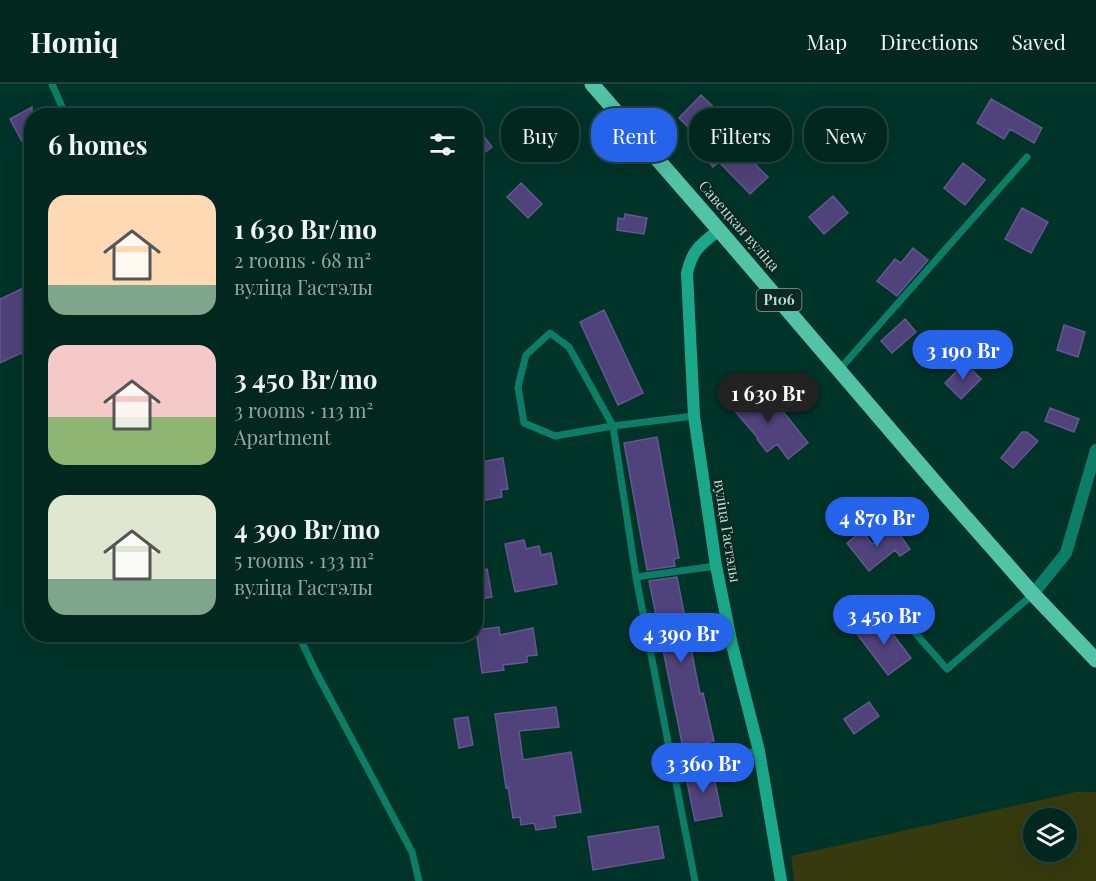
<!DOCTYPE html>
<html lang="en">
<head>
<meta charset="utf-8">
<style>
	body { margin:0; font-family:"Playfair Display",serif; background:#0b2f28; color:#f1f3f6; height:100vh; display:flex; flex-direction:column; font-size:22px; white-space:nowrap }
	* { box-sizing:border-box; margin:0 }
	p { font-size:20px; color:#96a5a4 }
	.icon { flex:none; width:33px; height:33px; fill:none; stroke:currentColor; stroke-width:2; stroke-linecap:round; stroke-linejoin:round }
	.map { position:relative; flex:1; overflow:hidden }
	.drawer { position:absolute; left:24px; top:24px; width:459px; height:534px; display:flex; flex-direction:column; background:#01271f; border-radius:24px; box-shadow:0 6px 24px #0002,0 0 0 2px #23443d }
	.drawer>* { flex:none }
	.banner { position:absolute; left:501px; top:24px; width:504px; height:54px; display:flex; gap:12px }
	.tools { position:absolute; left:1023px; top:724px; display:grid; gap:12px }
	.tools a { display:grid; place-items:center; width:54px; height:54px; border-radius:50%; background:#01271f; box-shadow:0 6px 24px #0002,0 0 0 2px #23443d; font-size:30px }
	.price { position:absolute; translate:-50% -51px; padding:0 14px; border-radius:21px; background:#2563eb; color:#fff; font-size:20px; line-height:39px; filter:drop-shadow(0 2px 3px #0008) }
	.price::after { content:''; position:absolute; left:50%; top:36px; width:18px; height:14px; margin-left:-9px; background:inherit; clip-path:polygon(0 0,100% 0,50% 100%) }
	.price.current { background:#222; color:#fff }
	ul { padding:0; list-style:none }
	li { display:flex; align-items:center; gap:18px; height:150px; padding:0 24px }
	li span { display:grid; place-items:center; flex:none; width:168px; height:120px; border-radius:18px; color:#555 }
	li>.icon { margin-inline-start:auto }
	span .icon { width:72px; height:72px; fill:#fffc; stroke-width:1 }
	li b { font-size:26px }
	h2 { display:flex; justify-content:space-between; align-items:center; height:72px; padding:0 24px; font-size:26px }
	.tag { padding:0 21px; border-radius:24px; background:#01271f; box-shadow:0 6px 24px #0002,0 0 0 2px #23443d; font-size:21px; line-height:54px }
	.tag.current { background:#2563eb; color:#fff }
	header { display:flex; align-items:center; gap:36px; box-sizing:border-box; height:84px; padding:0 30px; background:#01271f; border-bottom:2px solid #23443d }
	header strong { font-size:28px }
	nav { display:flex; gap:33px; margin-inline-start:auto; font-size:21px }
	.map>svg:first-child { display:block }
	.green { fill:#363a0e; fill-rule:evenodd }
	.building { fill:#50427a; stroke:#645690; stroke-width:1.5 }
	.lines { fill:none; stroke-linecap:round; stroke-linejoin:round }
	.lane { stroke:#0c7e67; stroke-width:7 }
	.street { stroke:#0c7e67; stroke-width:12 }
	.secondary { stroke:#1ba78a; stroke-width:12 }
	.primary { stroke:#52c3a6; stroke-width:15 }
	.labels { text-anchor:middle; stroke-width:5; stroke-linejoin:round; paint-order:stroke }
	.shield { fill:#0c2820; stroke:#84a89d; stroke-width:1.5 }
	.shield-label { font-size:14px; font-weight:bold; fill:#b7dfd2 }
	.street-label { font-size:15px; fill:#b7dfd2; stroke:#0c2820 }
</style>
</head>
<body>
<header>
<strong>Homiq</strong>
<nav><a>Map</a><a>Directions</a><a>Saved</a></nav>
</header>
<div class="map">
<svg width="1096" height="797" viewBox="0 0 1096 797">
	<rect width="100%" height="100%" fill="#013429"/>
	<path class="green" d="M1076,708H1096V797H794L791,772ZM1034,735H1066V768H1034Z"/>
	<path class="building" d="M701,11L721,30L709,42L744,79L749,74L768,93L750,110L719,78L713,83L705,73L712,67L679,34Z
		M991,15L1042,44L1034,59L1010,45L1004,55L977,39Z
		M32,23V76L10,35Z
		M551,30L572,50L548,74L528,54Z
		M476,42L492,63L481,71L476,63Z
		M963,79L985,96L965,121L944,104Z
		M521,99L542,120L528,134L507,113Z
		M833,112L848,129L824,150L809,133Z
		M1022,124L1048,138L1031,169L1005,155Z
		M625,130L647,134L644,150L617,146L618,134L624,135Z
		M913,164L928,176L897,212L877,197L895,175L901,179Z
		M32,200V264L0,279V215Z
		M604,226L643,309L618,321L580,238Z
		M905,235L916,248L892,269L881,257Z
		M1064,241L1085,248L1078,273L1057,266Z
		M965,279L981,295L961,315L945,299Z
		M746,303L769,329L778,321L808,359L788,375L777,360L767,368L757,355L758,354L728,319Z
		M1050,324L1079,335L1074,348L1045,337Z
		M1022,348H1027L1038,357L1013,384L1001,374Z
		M657,353L679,474L674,475L675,482L647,486L624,359Z
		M503,374L508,405L501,406L502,413L476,418V379Z
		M895,444L910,465L900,472L895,466L869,487L847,459L862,447L872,460Z
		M524,456L526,465L539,462L541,471L551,469L557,500L515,508L505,460Z
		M487,485L492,513L476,516V487Z
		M677,493L700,610L703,609L714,657L683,664L649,497Z
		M880,533L911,574L888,591L857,550Z
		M499,543L500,551L533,544L537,571L527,572V578L503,581L504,586L482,589L476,546Z
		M869,618L879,632L854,650L844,635Z
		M556,623L559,643L519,647L523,676L571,668L581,728L554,732L556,743L536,746L534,739L521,741L520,733L513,734L508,703L506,704L495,630Z
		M468,633L473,661L459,664L454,635Z
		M712,683L722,732L695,737L685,688Z
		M658,742L664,774L593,786L588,753Z"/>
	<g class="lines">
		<path class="lane" d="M52,0L66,32
			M839,286L1027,73
			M694,332L613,342L569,263L550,249L526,271L518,303L524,339L555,352L613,342L636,493L695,797
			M636,493L716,482
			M908,541L947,585L1033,510
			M298,550L315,586L412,768L419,797
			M671,679L759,667"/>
		<path class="street" d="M1033,510L1066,469L1096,366"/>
		<path class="secondary" d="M719,146C701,160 692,166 687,189L694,332L716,482L732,561L759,667L781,797"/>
		<path class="primary" d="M592,0L719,146L945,410L1033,510L1096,576"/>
	</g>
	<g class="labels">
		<rect class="shield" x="756.5" y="205" width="45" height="22" rx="4.5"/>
		<g class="shield-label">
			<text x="779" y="221">Р106</text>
		</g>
		<g class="street-label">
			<text transform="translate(739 142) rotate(49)" y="5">Савецкая вуліца</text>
			<text transform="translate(727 447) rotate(81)" y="5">вуліца Гастэлы</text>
		</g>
	</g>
</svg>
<div class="tools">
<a><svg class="icon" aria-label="layers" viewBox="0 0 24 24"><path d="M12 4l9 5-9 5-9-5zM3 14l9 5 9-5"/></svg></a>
</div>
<b class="price" style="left:963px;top:297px">3 190 Br</b>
<b class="price current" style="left:768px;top:340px">1 630 Br</b>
<b class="price" style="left:877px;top:464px">4 870 Br</b>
<b class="price" style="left:884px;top:562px">3 450 Br</b>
<b class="price" style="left:681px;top:580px">4 390 Br</b>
<b class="price" style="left:703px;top:710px">3 360 Br</b>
<div class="banner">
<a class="tag">Buy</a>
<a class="tag current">Rent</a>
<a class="tag">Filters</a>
<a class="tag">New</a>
</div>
<section class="drawer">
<h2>6 homes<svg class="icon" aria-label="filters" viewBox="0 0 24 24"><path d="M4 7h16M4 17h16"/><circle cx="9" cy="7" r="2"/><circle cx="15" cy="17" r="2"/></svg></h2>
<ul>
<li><span style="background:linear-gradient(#ffd9b3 75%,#7fa58c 0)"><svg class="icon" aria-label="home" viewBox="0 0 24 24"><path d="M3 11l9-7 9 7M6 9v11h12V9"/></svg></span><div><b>1 630 Br/mo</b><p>2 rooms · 68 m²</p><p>вуліца Гастэлы</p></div></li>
<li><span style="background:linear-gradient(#f6c9c9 60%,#8fb573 0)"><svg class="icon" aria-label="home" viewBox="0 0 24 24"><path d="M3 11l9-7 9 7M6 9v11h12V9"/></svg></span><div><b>3 450 Br/mo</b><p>3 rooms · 113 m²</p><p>Apartment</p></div></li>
<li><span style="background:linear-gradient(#dfe7d0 70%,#7fa58c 0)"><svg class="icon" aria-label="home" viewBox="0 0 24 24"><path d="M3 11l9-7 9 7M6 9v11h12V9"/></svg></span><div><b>4 390 Br/mo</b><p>5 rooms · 133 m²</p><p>вуліца Гастэлы</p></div></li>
</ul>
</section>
</div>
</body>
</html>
